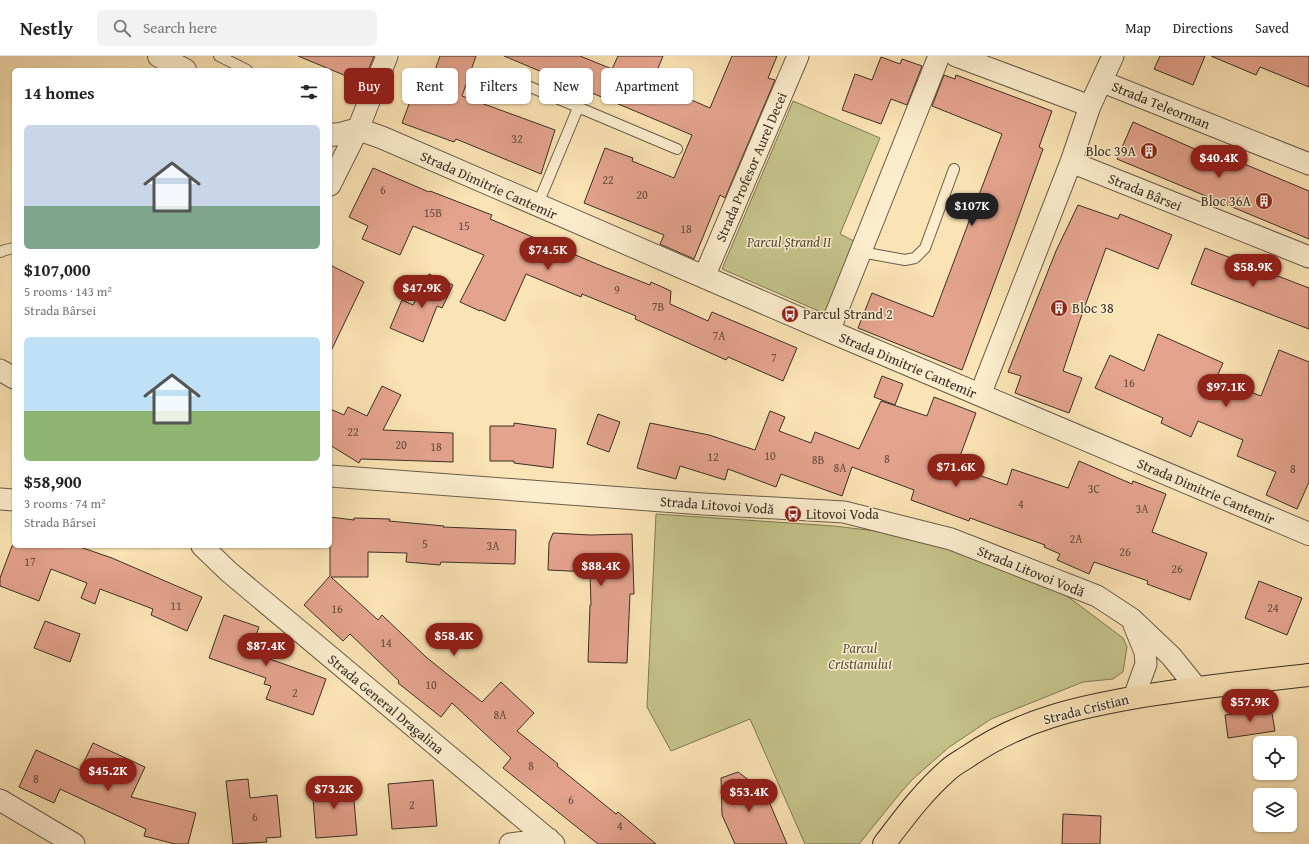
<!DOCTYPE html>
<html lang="en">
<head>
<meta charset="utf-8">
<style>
	body { margin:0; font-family:"Gentium Book Plus",serif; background:#f2f2f2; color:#222; height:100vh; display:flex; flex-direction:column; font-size:15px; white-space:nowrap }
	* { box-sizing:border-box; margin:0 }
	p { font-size:13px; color:#767676 }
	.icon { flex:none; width:22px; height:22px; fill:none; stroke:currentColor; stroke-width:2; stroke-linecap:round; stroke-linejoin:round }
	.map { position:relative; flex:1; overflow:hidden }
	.sheet { position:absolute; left:12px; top:12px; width:320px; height:480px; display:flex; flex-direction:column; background:#fff; border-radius:6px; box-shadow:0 1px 3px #0004 }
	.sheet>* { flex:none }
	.top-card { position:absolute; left:344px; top:12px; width:380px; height:36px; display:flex; gap:8px }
	.controls { position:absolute; left:1253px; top:680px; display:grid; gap:8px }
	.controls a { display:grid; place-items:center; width:44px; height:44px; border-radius:6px; background:#fff; box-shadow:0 1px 3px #0004; font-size:20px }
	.price { position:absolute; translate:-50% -34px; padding:0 9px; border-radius:14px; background:#8f2418; color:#fff; font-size:13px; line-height:26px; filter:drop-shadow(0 1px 2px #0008) }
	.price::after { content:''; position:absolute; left:50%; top:24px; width:12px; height:9px; margin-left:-6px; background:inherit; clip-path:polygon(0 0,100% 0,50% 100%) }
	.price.current { background:#222; color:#fff }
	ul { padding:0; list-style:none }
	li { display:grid; align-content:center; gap:8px; height:212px; padding:0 12px }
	li span { display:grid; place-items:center; height:124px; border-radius:6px; color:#555 }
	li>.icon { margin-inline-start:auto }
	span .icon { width:72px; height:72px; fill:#fffc; stroke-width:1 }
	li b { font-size:17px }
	h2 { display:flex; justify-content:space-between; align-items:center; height:48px; padding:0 12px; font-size:17px }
	.chip { padding:0 14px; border-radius:6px; background:#fff; box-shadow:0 1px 3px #0004; font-size:14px; line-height:36px }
	.chip.current { background:#8f2418; color:#fff }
	header { display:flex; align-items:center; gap:24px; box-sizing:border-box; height:56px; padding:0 20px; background:#fff; border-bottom:1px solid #e0e0e0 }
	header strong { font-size:19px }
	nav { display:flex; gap:22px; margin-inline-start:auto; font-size:14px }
	.search { width:280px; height:36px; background:#f2f2f2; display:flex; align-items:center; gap:10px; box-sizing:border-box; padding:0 14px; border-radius:6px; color:#767676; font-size:15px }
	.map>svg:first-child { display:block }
	.green { fill:#c4c289; stroke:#7e7958 }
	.building { fill:#e4a38d; stroke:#393026 }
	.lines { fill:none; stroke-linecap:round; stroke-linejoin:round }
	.service-casing { stroke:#695d4a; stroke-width:12 }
	.minor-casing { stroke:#695d4a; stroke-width:23 }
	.tertiary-casing { stroke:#695d4a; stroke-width:24 }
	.primary-casing { stroke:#393026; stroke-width:24 }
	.service { stroke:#fcedce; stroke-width:10 }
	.minor { stroke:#fcedce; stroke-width:21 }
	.tertiary { stroke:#fcedce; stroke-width:22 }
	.primary { stroke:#fae3b4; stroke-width:22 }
	.labels { text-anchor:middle; stroke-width:3; stroke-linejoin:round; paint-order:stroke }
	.number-label { font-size:12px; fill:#644d40 }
	.street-label { font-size:14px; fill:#393026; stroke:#fcedce }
	.poi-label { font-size:14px; fill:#393026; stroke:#fcedce; text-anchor:start }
	.park-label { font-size:14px; font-style:italic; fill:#554d3a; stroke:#fcedce }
</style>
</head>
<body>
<header>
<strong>Nestly</strong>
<div class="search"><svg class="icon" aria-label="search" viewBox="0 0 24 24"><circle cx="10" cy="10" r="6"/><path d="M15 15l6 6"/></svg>Search here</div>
<nav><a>Map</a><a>Directions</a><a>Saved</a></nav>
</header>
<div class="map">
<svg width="1309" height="788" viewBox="0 0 1309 788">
	<rect width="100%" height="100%" fill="#fae3b4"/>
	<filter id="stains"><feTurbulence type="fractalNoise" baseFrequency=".005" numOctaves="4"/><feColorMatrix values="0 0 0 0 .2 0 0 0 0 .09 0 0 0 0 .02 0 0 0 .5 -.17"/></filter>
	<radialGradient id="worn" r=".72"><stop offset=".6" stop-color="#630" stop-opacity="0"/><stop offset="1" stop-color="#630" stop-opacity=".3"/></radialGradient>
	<path class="green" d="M793,45L880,82L840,178L858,187L828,259L722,213Z
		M656,458L834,470L884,476L940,489L1063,537L1123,582L1127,591L1123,616L1113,623L1083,626L991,663L948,692L913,723L902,735L859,788H805L750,663L671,695L647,651Z"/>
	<path class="building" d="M298,0H374L363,27Z
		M440,0H476L462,40L555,74L541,118L456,83L454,86L402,67L418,24L430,28Z
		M504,0H580L612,13L618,0H663L652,27L710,52L732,0H777L768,22L775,24L725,142L720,139L694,203L660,188L664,179L584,147L605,92L633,102L632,105L674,122L692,79Z
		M1160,0H1205L1193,29L1154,13Z
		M1211,0H1309V31L1260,11L1256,19Z
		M881,1L900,8L902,3L922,10L907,49L891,43L881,68L842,54L855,18L872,24Z
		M944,19L955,23L956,19L1052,55L1039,91L1043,93L1012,179L962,314L858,272L872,237L933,261L1002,78L932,50Z
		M1133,66L1204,97L1206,92L1309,135V183L1117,103Z
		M373,112L429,136L430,135L492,159L490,163L604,211L650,229L651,226L671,235L670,248L708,265L712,256L797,292L783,325L728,301L726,304L635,263L636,260L582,238L581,241L526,218L505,265L480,254V255L460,246L484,199L413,170L400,199L362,183L368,170L349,161Z
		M1078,149L1118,163L1120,158L1172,179L1158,213L1106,192L1081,261L1063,315L1082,322L1069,357L1015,337L1021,320L1008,316L1056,195Z
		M1205,192L1309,232V273L1191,228Z
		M330,209L364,226L330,297Z
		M429,218L453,229L442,252L437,250L423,286L390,272L402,244L413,249Z
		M1158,278L1223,307L1216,323L1261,340L1279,294L1309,306V426L1297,453L1266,439L1276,416L1237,400L1243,384L1198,365L1191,381L1161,367L1163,362L1095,332L1110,299L1144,315Z
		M882,320L903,328L895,349L874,341Z
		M382,330L401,339L383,374L453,377V406L361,403L359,407L330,389V353L344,359L348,351L367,360Z
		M934,341L976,357L956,411L1007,429L1012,413L1068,432L1079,405L1132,428L1133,425L1166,438L1152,476L1207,497L1190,544L1147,528L1148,525L1094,506L1089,518L1057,504L1060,498L1044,491L1045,489L970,462L969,465L911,444L914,434L852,411L842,440L781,418L776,431L728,413L725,424L680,410L676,423L637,412L650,367L709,379L755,394L770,355L785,361L779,375L811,387L815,376L859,393L881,345L927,360Z
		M598,358L620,366L609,396L587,388Z
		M514,367L556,373L553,412L514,407V405H490V370H514Z
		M330,461L354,464V462L390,463L389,465L444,470L443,471L516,474L515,508L441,506L440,509L406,506L407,497L368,496V521H331L378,564L382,559L426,601L482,646L501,626L534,657L517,675L558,708L557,710L616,758L618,756L656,788H598L503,712L511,702L452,647L441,661L398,627L399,625L350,578L343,585L304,549L330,520Z
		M553,477L590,479L632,478L634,538H630L627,607L588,606L590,549H591L590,516L548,514L549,487Z
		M12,490H77L112,502L202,541L187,575L151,559L153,553L100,533L95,548L81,542L87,527L51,513L39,545L0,530V522Z
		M1259,525L1302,542L1287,579L1245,562Z
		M224,559L259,571L250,596L326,623L313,659L266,643L271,630L264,628L266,622L209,602Z
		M45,565L80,578L70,606L34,592Z
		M1271,652L1275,675L1228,682L1225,659Z
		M93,687L145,711L131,741L196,757L188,788H175L144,780L146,773L60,733L54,747L19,731L36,694L80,714Z
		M738,716L765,736L787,788H735L722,759L721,722Z
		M248,723L250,742L277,739L281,781L266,782L267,786L233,788L226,725Z
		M433,724L437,770L392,773L388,728Z
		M349,726L350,733H353L357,779L316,782L312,729Z
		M1063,758L1101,760L1100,788H1062Z"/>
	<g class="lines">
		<g class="service-casing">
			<path id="service" d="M219,0L247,14
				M516,25L677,93
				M537,150L578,52
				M0,196L5,194L14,192
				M861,196L905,204L915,202L925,192L954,113"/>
		</g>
		<g class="minor-casing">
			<path id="minor" d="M956,0L1090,50
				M1103,26L1309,108
				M1071,106L1309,201
				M330,129L358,73L387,0
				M704,221L798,0
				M829,275L939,0
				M0,314L14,322
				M980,339L1071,106L1090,50L1113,0
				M330,420L703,448L844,456L951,483L1097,540L1132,563L1171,600L1196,631
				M0,443L14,444
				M202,490L229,516L554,788
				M1134,569L1145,596L1146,608L1134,641
				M0,744L74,788
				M510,788L549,783"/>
		</g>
		<g class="tertiary-casing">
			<path id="tertiary" d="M159,0L185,14
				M330,79L340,78L358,73L383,82L829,275L1309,478"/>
		</g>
		<g class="primary-casing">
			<path id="primary" d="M884,788C904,762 923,736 947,715C953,709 961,705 967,701C1022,663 1079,651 1143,640C1198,631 1254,625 1309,619"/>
		</g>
		<use href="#service" class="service"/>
		<use href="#minor" class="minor"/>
		<use href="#tertiary" class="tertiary"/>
		<use href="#primary" class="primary"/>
	</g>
	<defs>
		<g id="building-disc" transform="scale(0.9)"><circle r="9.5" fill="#8f2418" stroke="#fcedce"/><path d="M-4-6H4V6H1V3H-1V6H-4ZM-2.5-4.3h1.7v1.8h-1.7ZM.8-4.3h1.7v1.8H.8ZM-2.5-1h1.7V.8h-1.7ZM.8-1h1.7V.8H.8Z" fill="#fff"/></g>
		<g id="bus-disc" transform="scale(0.9)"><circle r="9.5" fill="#8f2418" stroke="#fcedce"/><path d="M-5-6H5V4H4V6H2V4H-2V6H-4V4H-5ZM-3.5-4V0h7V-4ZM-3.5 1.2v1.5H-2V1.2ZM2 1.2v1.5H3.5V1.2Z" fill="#fff"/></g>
	</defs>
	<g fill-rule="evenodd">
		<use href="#building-disc" x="1149" y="95"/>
		<use href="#building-disc" x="1264" y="145"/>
		<use href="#building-disc" x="1059" y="252"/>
		<use href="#bus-disc" x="790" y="258"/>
		<use href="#bus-disc" x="793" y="458"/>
	</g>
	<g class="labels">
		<g class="number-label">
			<text x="517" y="87">32</text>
			<text x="608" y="128">22</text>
			<text x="383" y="138">6</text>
			<text x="642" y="143">20</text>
			<text x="433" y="161">15B</text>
			<text x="464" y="174">15</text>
			<text x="686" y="177">18</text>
			<text x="617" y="238">9</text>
			<text x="658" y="255">7B</text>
			<text x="719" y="284">7A</text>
			<text x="774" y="306">7</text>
			<text x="1129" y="331">16</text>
			<text x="353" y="380">22</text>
			<text x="401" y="393">20</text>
			<text x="436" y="395">18</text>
			<text x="770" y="404">10</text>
			<text x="713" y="405">12</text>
			<text x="887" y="407">8</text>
			<text x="818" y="408">8B</text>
			<text x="840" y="416">8A</text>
			<text x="1293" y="417">8</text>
			<text x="1094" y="437">3C</text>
			<text x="1021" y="452">4</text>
			<text x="1142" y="457">3A</text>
			<text x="1076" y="487">2A</text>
			<text x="425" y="492">5</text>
			<text x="493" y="494">3A</text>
			<text x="1125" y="500">26</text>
			<text x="30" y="510">17</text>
			<text x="1177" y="517">26</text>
			<text x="176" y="554">11</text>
			<text x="1273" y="556">24</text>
			<text x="337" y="557">16</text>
			<text x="386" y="591">14</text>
			<text x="431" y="633">10</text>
			<text x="295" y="641">2</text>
			<text x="500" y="663">8A</text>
			<text x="531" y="714">8</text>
			<text x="36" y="727">8</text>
			<text x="571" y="748">6</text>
			<text x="412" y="753">2</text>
			<text x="255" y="765">6</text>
			<text x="620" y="774">4</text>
		</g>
		<g class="street-label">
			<text transform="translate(1161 49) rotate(22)" y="5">Strada Teleorman</text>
			<text transform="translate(751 111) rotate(-67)" y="5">Strada Profesor Aurel Decei</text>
			<text transform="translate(489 129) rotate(24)" y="5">Strada Dimitrie Cantemir</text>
			<text transform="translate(1145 136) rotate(22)" y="5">Strada Bârsei</text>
			<text transform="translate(908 309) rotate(23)" y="5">Strada Dimitrie Cantemir</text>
			<text transform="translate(1206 435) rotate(23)" y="5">Strada Dimitrie Cantemir</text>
			<text transform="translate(717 449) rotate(4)" y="5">Strada Litovoi Vodă</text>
			<text transform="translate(1031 515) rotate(22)" y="5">Strada Litovoi Vodă</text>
			<text transform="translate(386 648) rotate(40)" y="5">Strada General Dragalina</text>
			<text transform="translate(1086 653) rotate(-14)" y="5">Strada Cristian</text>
		</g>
		<g class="poi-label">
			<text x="1136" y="100" text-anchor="end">Bloc 39A</text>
			<text x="1251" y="150" text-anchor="end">Bloc 36A</text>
			<text x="1072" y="257">Bloc 38</text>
			<text x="803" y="263">Parcul Strand 2</text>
			<text x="806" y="463">Litovoi Voda</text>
		</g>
		<g class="park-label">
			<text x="789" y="191">Parcul Ștrand II</text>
			<text x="860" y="597">Parcul<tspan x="860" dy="16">Cristianului</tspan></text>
		</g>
	</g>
	<rect width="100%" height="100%" filter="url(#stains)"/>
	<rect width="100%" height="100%" fill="url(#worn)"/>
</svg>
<div class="controls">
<a><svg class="icon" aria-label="locate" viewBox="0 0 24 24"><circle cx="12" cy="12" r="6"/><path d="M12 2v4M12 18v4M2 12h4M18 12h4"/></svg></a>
<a><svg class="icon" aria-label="layers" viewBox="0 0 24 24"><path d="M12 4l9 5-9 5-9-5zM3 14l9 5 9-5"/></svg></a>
</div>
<b class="price" style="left:1219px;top:123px">$40.4K</b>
<b class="price current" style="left:972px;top:171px">$107K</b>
<b class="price" style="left:548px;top:215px">$74.5K</b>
<b class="price" style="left:1253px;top:232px">$58.9K</b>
<b class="price" style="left:422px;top:253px">$47.9K</b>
<b class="price" style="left:1226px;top:352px">$97.1K</b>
<b class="price" style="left:956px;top:432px">$71.6K</b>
<b class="price" style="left:601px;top:531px">$88.4K</b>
<b class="price" style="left:454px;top:601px">$58.4K</b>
<b class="price" style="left:266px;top:611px">$87.4K</b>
<b class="price" style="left:1250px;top:667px">$57.9K</b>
<b class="price" style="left:108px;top:736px">$45.2K</b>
<b class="price" style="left:334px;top:754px">$73.2K</b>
<b class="price" style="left:749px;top:757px">$53.4K</b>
<div class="top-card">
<a class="chip current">Buy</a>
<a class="chip">Rent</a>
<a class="chip">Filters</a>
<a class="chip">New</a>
<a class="chip">Apartment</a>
</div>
<section class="sheet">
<h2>14 homes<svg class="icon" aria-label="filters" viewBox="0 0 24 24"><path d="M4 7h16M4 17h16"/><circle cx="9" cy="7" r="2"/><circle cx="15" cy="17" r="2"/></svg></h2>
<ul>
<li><span style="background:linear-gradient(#c9d6e8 65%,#7fa58c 0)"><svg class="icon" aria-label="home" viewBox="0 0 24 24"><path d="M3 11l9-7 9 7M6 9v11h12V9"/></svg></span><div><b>$107,000</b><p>5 rooms · 143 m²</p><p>Strada Bârsei</p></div></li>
<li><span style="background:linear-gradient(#bfe0f5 60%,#8fb573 0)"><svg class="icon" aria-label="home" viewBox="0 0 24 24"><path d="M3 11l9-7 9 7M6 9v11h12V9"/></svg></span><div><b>$58,900</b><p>3 rooms · 74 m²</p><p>Strada Bârsei</p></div></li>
</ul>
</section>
</div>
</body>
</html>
